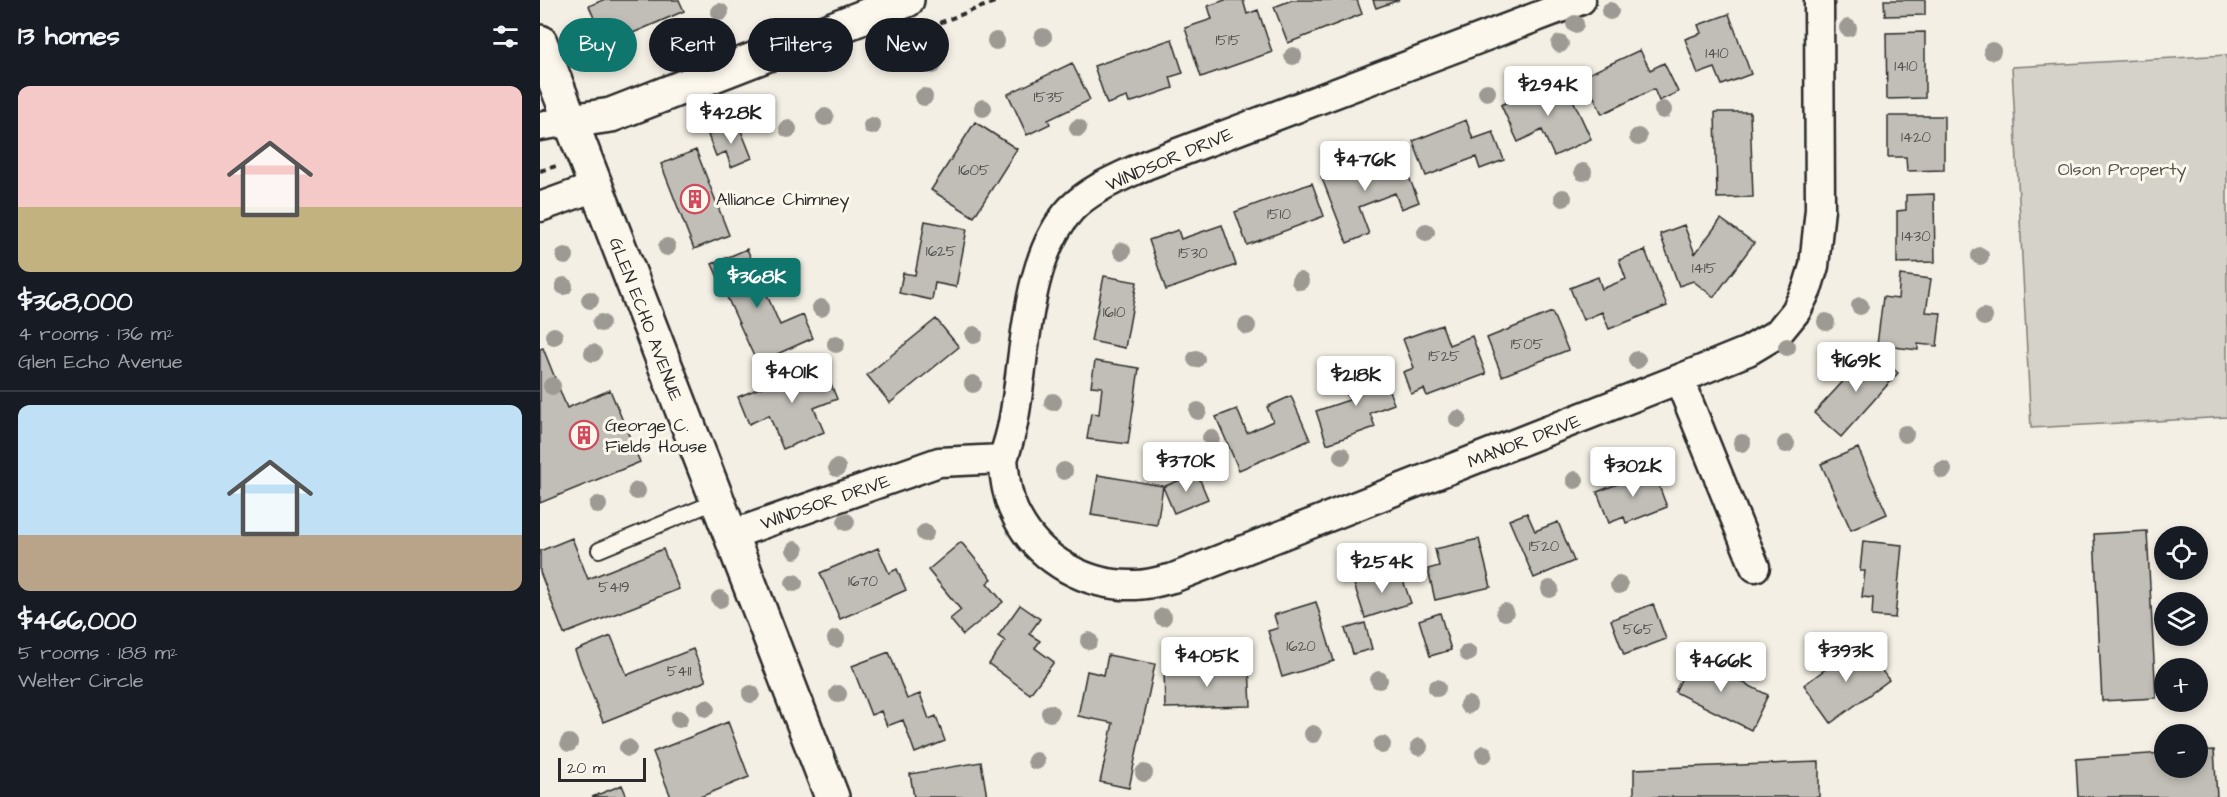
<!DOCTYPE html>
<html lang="en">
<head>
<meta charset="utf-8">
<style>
	body { margin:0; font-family:"Architects Daughter",sans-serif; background:#242831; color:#f1f3f6; height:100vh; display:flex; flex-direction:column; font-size:22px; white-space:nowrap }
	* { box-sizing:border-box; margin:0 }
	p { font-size:20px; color:#9ea1a6 }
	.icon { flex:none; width:33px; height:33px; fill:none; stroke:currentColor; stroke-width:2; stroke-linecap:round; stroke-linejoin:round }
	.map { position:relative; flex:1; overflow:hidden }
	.sheet { display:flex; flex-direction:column; background:#171b24; width:540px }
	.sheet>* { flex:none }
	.guide { position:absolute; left:18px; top:18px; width:570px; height:54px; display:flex; gap:12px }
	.controls { position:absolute; left:1614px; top:526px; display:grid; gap:12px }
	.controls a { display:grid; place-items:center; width:54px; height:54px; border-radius:50%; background:#171b24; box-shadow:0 3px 9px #0003; font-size:30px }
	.scale { position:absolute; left:18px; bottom:15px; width:88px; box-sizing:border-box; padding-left:6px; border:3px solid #2b2b2b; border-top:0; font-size:16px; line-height:21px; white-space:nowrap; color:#2b2b2b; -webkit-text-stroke:4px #fbf7ec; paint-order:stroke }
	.price { position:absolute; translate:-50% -51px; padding:0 14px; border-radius:6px; background:#fff; color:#222; font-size:20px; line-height:39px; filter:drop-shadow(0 2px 3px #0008) }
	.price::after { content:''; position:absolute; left:50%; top:36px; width:18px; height:14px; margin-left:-9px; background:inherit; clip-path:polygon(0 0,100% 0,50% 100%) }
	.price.active { background:#0f766e; color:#fff }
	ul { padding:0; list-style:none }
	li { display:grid; align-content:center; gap:12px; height:318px; padding:0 18px }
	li+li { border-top:2px solid #363941 }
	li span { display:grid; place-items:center; height:186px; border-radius:12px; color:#555 }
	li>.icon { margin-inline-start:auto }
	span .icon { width:108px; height:108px; fill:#fffc; stroke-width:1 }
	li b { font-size:26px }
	h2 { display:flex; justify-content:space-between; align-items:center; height:72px; padding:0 18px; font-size:26px }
	.tag { padding:0 21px; border-radius:27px; background:#171b24; box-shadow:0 3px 9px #0003; font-size:21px; line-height:54px }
	.tag.active { background:#0f766e; color:#fff }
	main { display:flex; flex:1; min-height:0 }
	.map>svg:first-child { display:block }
	.green { fill:#d5d2c9; stroke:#807e7a; stroke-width:1.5 }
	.building { fill:#c0beb6; stroke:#2b2b2b; stroke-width:1.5 }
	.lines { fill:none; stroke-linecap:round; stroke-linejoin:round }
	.service-casing { stroke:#2b2b2b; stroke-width:18 }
	.minor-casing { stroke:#2b2b2b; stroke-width:33 }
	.tertiary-casing { stroke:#2b2b2b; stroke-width:38 }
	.path { stroke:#2b2b2b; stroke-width:4; stroke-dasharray:6 4.5; stroke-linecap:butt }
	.service { stroke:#fbf7ec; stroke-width:14 }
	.minor { stroke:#fbf7ec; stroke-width:28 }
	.tertiary { stroke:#fbf7ec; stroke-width:33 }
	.tree { fill:#9d9a94 }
	.labels { text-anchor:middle; stroke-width:6; stroke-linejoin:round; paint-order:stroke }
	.number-label { font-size:15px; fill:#50504e }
	.street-label { font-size:18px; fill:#2b2b2b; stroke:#fbf7ec }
	.park-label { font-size:18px; fill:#565552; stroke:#fbf7ec }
	.poi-label { font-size:18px; fill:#2b2b2b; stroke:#fbf7ec; text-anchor:start }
</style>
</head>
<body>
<main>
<section class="sheet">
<h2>13 homes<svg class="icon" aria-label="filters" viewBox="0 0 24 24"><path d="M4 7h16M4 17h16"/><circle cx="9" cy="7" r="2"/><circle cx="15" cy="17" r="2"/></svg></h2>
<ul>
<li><span style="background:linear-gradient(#f6c9c9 65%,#c2b280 0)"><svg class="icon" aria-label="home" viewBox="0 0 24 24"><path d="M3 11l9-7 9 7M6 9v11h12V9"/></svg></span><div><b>$368,000</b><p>4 rooms · 136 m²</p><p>Glen Echo Avenue</p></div></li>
<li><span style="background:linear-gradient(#bfe0f5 70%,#b9a48a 0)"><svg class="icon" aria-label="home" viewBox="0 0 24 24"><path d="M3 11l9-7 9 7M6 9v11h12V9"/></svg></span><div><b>$466,000</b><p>5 rooms · 188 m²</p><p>Welter Circle</p></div></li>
</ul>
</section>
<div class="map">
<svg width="1687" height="797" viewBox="0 0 1687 797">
	<rect width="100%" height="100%" fill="#f3efe4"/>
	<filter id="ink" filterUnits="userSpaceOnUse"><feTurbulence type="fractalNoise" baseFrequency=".0167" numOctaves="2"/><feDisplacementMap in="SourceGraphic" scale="12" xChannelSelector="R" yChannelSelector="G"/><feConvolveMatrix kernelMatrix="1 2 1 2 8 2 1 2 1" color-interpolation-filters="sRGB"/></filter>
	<g filter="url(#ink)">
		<path class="green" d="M1687,55V417L1491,428L1472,67Z"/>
		<path class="building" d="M63,0H139L144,11L65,45L49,6Z
			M685,0H703L707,14L718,10L732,52L661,77L645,28L672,19L668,6Z
			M752,0H817L822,14L748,43L734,7Z
			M833,0H859L836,8Z
			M1344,0H1385V15L1345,16Z
			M1189,14L1211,74L1182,85L1175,68L1158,74L1145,39L1161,33L1158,25Z
			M1385,32V98L1347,99L1346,33Z
			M632,39L643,73L630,77L633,88L589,103L587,97L567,104L554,66Z
			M1100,50L1110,70L1124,63L1138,92L1119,101L1114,89L1062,114L1044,76Z
			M532,63L550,100L508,120L510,124L487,135L468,94Z
			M1022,76L1051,139L1014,156L1002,130L978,142L961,105Z
			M1175,112H1210L1213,197L1177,198Z
			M1348,116H1404V170L1367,171L1366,157H1348Z
			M926,120L933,139L953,132L964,160L940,169L936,157L886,176L873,141Z
			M435,122L477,149L434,217L391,190Z
			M198,123L212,158L191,167L186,152L176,156L168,135Z
			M156,150L189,235L154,249L121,164Z
			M837,154L846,175L865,167L879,202L861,209L855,193L819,207L829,234L807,243L781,176Z
			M772,183L784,216L707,245L695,212Z
			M1394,194L1395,262L1357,263V211L1366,210V195Z
			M1181,219L1214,243L1174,297L1153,281L1139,286L1120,234L1144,225L1155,254Z
			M385,221L427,229L416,287L395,283L392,300L359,293L363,273L375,275Z
			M682,225L696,265L626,290L609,240L638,230L641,239Z
			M207,249L240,325L263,315L273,338L217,363L172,264Z
			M1105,250L1127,306L1069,329L1062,312L1043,320L1030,288L1058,277L1062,289L1086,279L1079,260Z
			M1360,275L1391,279L1386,312L1401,313L1397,346L1378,344V350L1337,345L1343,297L1358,299Z
			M564,276L597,282L585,348L551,341Z
			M1012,312L1028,350L962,376L947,338Z
			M396,319L419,347L350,403L327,375Z
			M902,325L909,345L932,336L946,374L887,396L884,389L871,394L863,372L874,368L863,339Z
			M3,348L27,408L70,390L100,462L0,503V349Z
			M1332,350L1358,373L1301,437L1274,413Z
			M555,361L599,368L588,444L547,439L551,413L559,414L562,387L551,386Z
			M282,362L297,399L274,408L284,432L243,449L229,415L209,424L198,397Z
			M841,369L854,404L830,413L835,427L787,444L776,411L809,400L802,383Z
			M751,396L770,440L699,470L676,417L697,409L707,433L733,421L727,407Z
			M1318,448L1347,514L1311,530L1281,464Z
			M1113,470L1127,507L1086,523L1084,517L1069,523L1057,492Z
			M657,473L668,499L634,513L623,487Z
			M558,475L623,486L617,525L551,515Z
			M987,513L995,531L1018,522L1034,561L994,578L969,520Z
			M1607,531L1616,698L1562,701L1554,534Z
			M32,538L48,579L123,549L139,589L24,634L0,572V551Z
			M939,539L951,587L895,600L888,569L899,566L895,549Z
			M1323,541L1362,545L1355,618L1332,616L1333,598L1322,597L1325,571H1320Z
			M421,542L452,579L447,583L463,602L423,635L410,619L421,610L388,570Z
			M338,548L349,573L357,569L366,590L300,619L280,573Z
			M859,569L871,603L825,618L814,584Z
			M776,602L794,661L742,677L728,631L738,628L734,615Z
			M1113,604L1126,639L1084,655L1071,620Z
			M480,605L500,619L489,634L500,641L495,648L514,662L490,694L449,664L465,641L458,636Z
			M900,613L911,650L890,656L879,620Z
			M825,623L832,649L813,654L805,629Z
			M71,636L87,675L153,649L166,681L63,722L35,651Z
			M1321,643L1349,680L1291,723L1264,685Z
			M349,652L367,699L380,694L389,719L396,716L405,741L375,753L363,720L347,726L341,711L331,715L312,666Z
			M568,655L615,664L589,788L560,782L573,723L538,716L547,671L564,675Z
			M1152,657L1228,695L1211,730L1135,692Z
			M709,667L711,706L625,708L624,669Z
			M188,722L209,777L160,797H131L113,752Z
			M1674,750L1677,797H1538L1536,759L1624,753V768H1658V751Z
			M441,762L447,797H374L370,774Z
			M1279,762V797H1094V769Z
			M82,785L87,797H52Z"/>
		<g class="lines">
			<g class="service-casing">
				<path id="service" d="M59,550L177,501"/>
			</g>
			<g class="minor-casing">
				<path id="minor" d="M0,126L30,121
					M0,207L55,187
					M1139,379L1215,567
					M463,459C465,479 467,499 477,517C500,561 548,587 596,585C608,585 621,581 633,578L1139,379L1208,351L1238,333L1256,311L1267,289L1274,266L1280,209L1279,0
					M191,535L399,462L463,459C467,447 471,435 473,423C486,358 484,260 531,209C551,188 581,177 606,165L1041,0"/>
			</g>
			<g class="tertiary-casing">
				<path id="tertiary" d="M0,42L292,797
					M30,121L71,115L367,0"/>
			</g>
			<path class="path" d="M380,30L460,0
				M0,171L16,166"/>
			<use href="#service" class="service"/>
			<use href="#minor" class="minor"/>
			<use href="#tertiary" class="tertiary"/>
		</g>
		<g class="tree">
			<circle cx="1070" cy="11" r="9"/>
			<circle cx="180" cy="12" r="9"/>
			<circle cx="1035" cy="24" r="9"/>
			<circle cx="1308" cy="28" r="9"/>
			<circle cx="143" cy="31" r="9"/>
			<circle cx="503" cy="37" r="9"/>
			<circle cx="456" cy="41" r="9"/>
			<circle cx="1020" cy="44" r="9"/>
			<circle cx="1452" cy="51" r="9"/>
			<circle cx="753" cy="56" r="9"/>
			<circle cx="393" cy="65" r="9"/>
			<circle cx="947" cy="92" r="9"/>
			<circle cx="384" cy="97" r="9"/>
			<circle cx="443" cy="108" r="9"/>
			<circle cx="1123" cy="110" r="9"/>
			<circle cx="285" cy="117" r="9"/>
			<circle cx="332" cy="126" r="9"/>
			<circle cx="538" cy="128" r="9"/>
			<circle cx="248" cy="129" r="9"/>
			<circle cx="1098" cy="137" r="9"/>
			<circle cx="1043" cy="172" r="9"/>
			<circle cx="1023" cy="198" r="9"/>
			<circle cx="886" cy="232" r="9"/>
			<circle cx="127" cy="247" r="9"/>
			<circle cx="582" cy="251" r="9"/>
			<circle cx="25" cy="256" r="9"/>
			<circle cx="1440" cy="256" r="9"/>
			<circle cx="760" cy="281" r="9"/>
			<circle cx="24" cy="286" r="9"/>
			<circle cx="50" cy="300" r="9"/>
			<circle cx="1320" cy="306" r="9"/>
			<circle cx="281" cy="308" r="9"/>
			<circle cx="1444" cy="317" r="9"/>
			<circle cx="1286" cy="322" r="9"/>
			<circle cx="61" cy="323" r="9"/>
			<circle cx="707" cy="326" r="9"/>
			<circle cx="434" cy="335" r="9"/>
			<circle cx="14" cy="336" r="9"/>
			<circle cx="296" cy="344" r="9"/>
			<circle cx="1247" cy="347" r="9"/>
			<circle cx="53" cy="353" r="9"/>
			<circle cx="656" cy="359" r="9"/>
			<circle cx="1097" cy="360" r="9"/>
			<circle cx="433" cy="384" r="9"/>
			<circle cx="12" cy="386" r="9"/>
			<circle cx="513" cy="402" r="9"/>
			<circle cx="658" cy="411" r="9"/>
			<circle cx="918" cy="419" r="9"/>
			<circle cx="1365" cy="434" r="9"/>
			<circle cx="671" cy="438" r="9"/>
			<circle cx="1202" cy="443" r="9"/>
			<circle cx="1246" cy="444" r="9"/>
			<circle cx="802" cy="456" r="9"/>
			<circle cx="297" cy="468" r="9"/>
			<circle cx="1403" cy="470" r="9"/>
			<circle cx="524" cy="471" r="9"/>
			<circle cx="1035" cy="480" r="9"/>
			<circle cx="97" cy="491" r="9"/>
			<circle cx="58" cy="505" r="9"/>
			<circle cx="306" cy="522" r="9"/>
			<circle cx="385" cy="533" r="9"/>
			<circle cx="255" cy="550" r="9"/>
			<circle cx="254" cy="583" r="9"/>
			<circle cx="1079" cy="585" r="9"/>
			<circle cx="1010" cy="589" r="9"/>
			<circle cx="180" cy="599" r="9"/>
			<circle cx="965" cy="612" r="9"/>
			<circle cx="623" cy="617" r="9"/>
			<circle cx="296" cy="639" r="9"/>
			<circle cx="549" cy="641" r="9"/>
			<circle cx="928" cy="653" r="9"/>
			<circle cx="839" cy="680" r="9"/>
			<circle cx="897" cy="688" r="9"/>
			<circle cx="211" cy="694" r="9"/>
			<circle cx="298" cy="694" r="9"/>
			<circle cx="928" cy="705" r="9"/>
			<circle cx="166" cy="708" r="9"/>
			<circle cx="510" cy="713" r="9"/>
			<circle cx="139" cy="719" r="9"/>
			<circle cx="773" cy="734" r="9"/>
			<circle cx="29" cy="743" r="9"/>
			<circle cx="842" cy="745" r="9"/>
			<circle cx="879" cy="747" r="9"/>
			<circle cx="88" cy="748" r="9"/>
			<circle cx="944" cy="754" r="9"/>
			<circle cx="496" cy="761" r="9"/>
			<circle cx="604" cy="773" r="9"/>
		</g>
	</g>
	<defs>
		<g id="building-ring" transform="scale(1.5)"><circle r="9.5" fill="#fbf7ec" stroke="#d1495b" stroke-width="1.5"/><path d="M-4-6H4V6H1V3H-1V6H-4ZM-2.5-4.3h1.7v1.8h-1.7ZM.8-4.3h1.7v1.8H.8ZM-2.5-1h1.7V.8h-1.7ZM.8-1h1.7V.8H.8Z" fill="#d1495b"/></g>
	</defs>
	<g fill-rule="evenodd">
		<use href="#building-ring" x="155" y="199"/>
		<use href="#building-ring" x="44" y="435"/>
	</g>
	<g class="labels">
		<g class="number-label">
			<text x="688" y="45">1515</text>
			<text x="1177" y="58">1410</text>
			<text x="1366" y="71">1410</text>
			<text x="509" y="102">1535</text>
			<text x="1376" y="142">1420</text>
			<text x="434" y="175">1605</text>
			<text x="739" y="219">1510</text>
			<text x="1376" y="241">1430</text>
			<text x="401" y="256">1625</text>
			<text x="653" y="258">1530</text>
			<text x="1164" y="273">1415</text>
			<text x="574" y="317">1610</text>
			<text x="987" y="349">1505</text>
			<text x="904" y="361">1525</text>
			<text x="1004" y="551">1520</text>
			<text x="323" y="586">1670</text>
			<text x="74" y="592">5419</text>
			<text x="1098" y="634">565</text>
			<text x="761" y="651">1620</text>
			<text x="139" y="676">5411</text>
		</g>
		<g class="street-label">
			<text transform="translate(629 159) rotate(-23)" y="6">WINDSOR DRIVE</text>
			<text transform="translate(106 319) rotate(69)" y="6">GLEN ECHO AVENUE</text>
			<text transform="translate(984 441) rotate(-21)" y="6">MANOR DRIVE</text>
			<text transform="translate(285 502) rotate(-19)" y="6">WINDSOR DRIVE</text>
		</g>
		<g class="park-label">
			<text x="1582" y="175">Olson Property</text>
		</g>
		<g class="poi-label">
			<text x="176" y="205">Alliance Chimney</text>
			<text x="65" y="431">George C.<tspan x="65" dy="21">Fields House</tspan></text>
		</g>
	</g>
</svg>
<div class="controls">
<a><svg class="icon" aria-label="locate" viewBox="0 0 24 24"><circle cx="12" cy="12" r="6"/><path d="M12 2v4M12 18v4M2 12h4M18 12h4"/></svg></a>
<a><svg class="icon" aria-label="layers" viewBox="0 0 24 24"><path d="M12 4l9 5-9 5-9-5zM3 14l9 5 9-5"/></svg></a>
<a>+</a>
<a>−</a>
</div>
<div class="scale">20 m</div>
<b class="price" style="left:1008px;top:117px">$294K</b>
<b class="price" style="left:191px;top:145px">$428K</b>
<b class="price" style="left:825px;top:192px">$476K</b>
<b class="price active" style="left:217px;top:309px">$368K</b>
<b class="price" style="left:1316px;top:393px">$169K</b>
<b class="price" style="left:252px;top:404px">$401K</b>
<b class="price" style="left:816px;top:407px">$218K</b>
<b class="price" style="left:646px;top:493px">$370K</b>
<b class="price" style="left:1093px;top:498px">$302K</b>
<b class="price" style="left:842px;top:594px">$254K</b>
<b class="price" style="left:1306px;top:683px">$393K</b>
<b class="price" style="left:667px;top:688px">$405K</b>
<b class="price" style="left:1181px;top:693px">$466K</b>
<div class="guide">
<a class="tag active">Buy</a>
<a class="tag">Rent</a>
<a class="tag">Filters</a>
<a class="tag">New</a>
</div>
</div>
</main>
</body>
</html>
